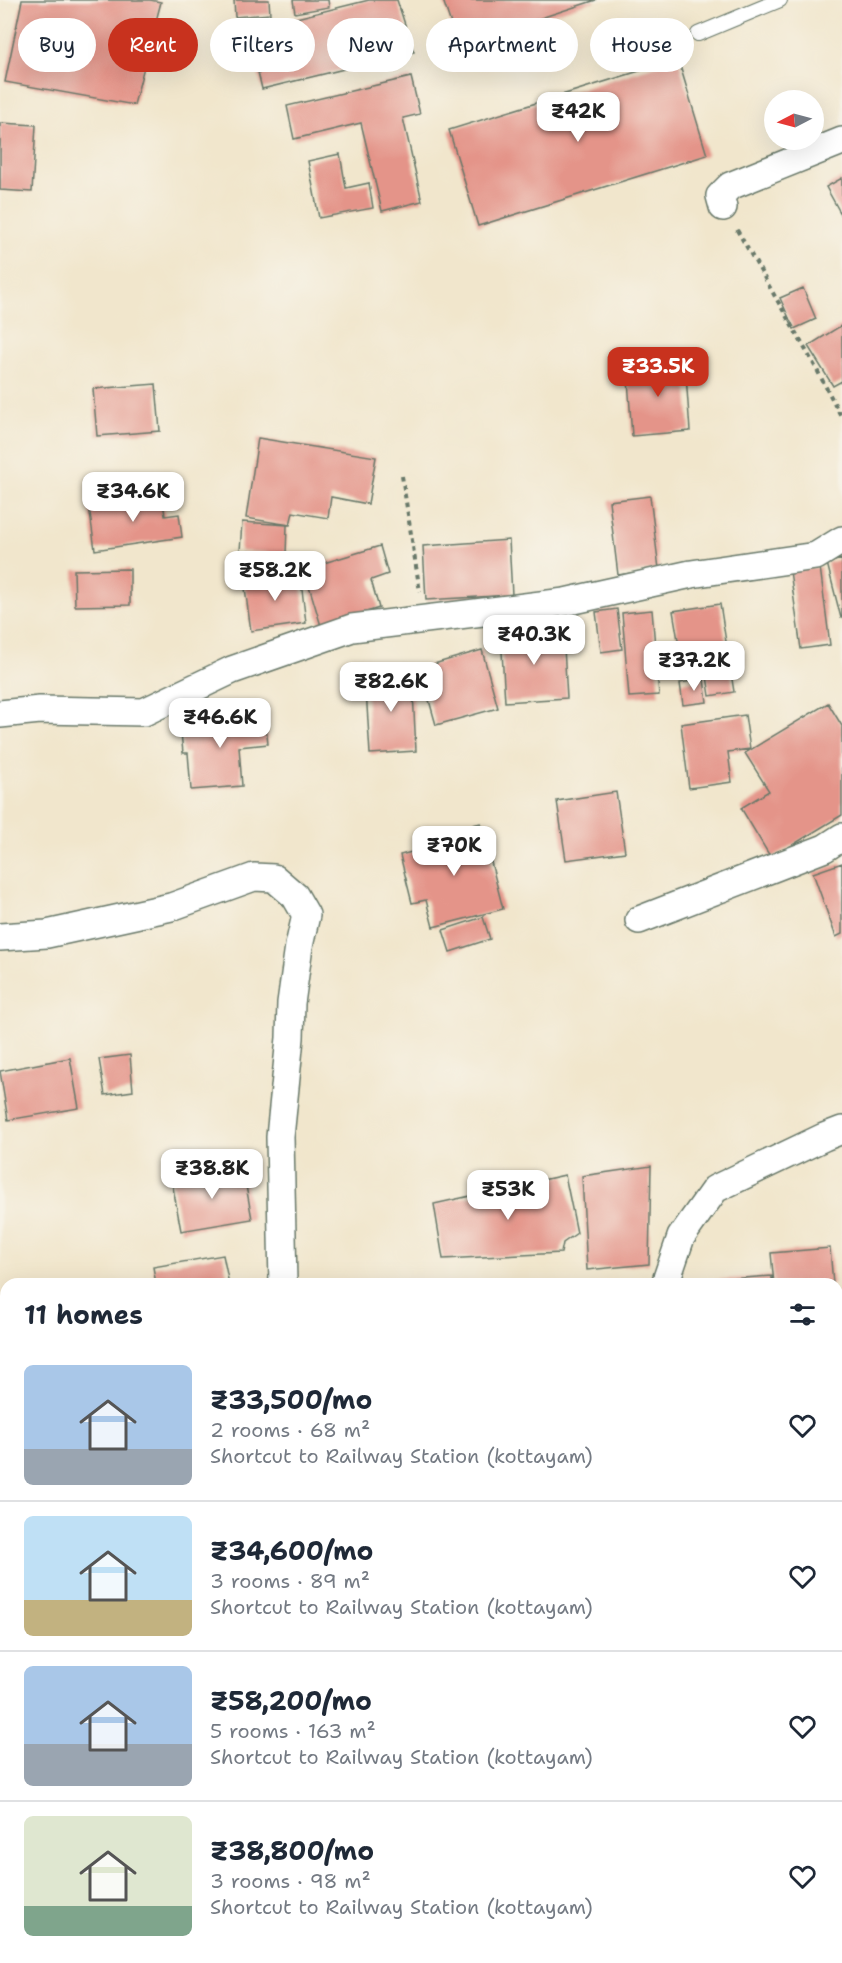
<!DOCTYPE html>
<html lang="en">
<head>
<meta charset="utf-8">
<style>
	body { margin:0; font-family:"Shantell Sans",sans-serif; background:#f6f6f7; color:#1f2937; height:100vh; display:flex; flex-direction:column; font-size:22px; white-space:nowrap }
	* { box-sizing:border-box; margin:0 }
	p { font-size:20px; color:#747a83 }
	.icon { flex:none; width:33px; height:33px; fill:none; stroke:currentColor; stroke-width:2; stroke-linecap:round; stroke-linejoin:round }
	.map { position:relative; flex:1; overflow:hidden }
	.side { position:absolute; left:0px; top:1278px; width:843px; height:686px; display:flex; flex-direction:column; background:#fff; border-radius:18px 18px 0 0; box-shadow:0 6px 24px #0002 }
	.side>* { flex:none }
	.hud { position:absolute; left:18px; top:18px; width:807px; height:54px; display:flex; gap:12px }
	.needle { width:39px; rotate:264deg }
	.tools { position:absolute; left:764px; top:90px; display:grid; gap:12px }
	.tools a { display:grid; place-items:center; width:60px; height:60px; border-radius:50%; background:#fff; box-shadow:0 6px 24px #0002; font-size:30px }
	.price { position:absolute; translate:-50% -51px; padding:0 14px; border-radius:12px; background:#fff; color:#222; font-size:20px; line-height:39px; filter:drop-shadow(0 2px 3px #0008) }
	.price::after { content:''; position:absolute; left:50%; top:36px; width:18px; height:14px; margin-left:-9px; background:inherit; clip-path:polygon(0 0,100% 0,50% 100%) }
	.price.active { background:#c8321e; color:#fff }
	ul { padding:0; list-style:none }
	li { display:flex; align-items:center; gap:18px; height:150px; padding:0 24px }
	li+li { border-top:2px solid #e0e1e3 }
	li span { display:grid; place-items:center; flex:none; width:168px; height:120px; border-radius:9px; color:#555 }
	li>.icon { margin-inline-start:auto }
	span .icon { width:72px; height:72px; fill:#fffc; stroke-width:1 }
	li b { font-size:26px }
	h2 { display:flex; justify-content:space-between; align-items:center; height:72px; padding:0 24px; font-size:26px }
	.pill { padding:0 21px; border-radius:27px; background:#fff; box-shadow:0 6px 24px #0002; font-size:21px; line-height:54px }
	.pill.active { background:#c8321e; color:#fff }
	.map>svg:first-child { display:block }
	.building { fill:#e49489 }
	.lines { fill:none; stroke-linecap:round; stroke-linejoin:round }
	.service-casing { stroke:#687869; stroke-width:16 }
	.minor-casing { stroke:#687869; stroke-width:30 }
	.path { stroke:#687869; stroke-width:4; stroke-dasharray:4.5 4.5; stroke-linecap:butt }
	.service { stroke:#fff; stroke-width:14 }
	.minor { stroke:#fff; stroke-width:27 }
</style>
</head>
<body>
<div class="map">
<svg width="842" height="1963" viewBox="0 0 842 1963">
	<rect width="100%" height="100%" fill="#f7f3e8"/>
	<filter id="ink" filterUnits="userSpaceOnUse"><feTurbulence type="fractalNoise" baseFrequency=".0167" numOctaves="2"/><feDisplacementMap in="SourceGraphic" scale="12" xChannelSelector="R" yChannelSelector="G"/><feConvolveMatrix kernelMatrix="1 2 1 2 8 2 1 2 1" color-interpolation-filters="sRGB"/></filter>
	<filter id="wash" filterUnits="userSpaceOnUse"><feTurbulence type="fractalNoise" baseFrequency=".008" numOctaves="4" result="noise"/><feDisplacementMap in="SourceGraphic" scale="24" xChannelSelector="R" yChannelSelector="G"/><feGaussianBlur stdDeviation="1.35" result="paint"/><feColorMatrix in="noise" values="0 0 0 0 0 0 0 0 0 0 0 0 0 0 0 0 0 1.4 0 .05"/><feComposite in="paint" operator="in"/></filter>
	<g filter="url(#wash)">
		<rect width="100%" height="100%" fill="#f1e6cc"/>
		<g id="blocks">
			<path class="building" d="M22,0H150L161,2L134,105L5,82Z
				M234,0H269L270,14L235,17Z
				M293,0H328L329,7L295,13Z
				M369,0H397L414,52L262,89L248,30Z
				M443,0H596L458,45Z
				M678,59L707,155L478,226L449,130Z
				M411,77L420,114L403,118L422,201L382,211L361,123L294,139L287,106Z
				M0,123L36,125L32,192L0,190Z
				M340,154L346,188L369,183L373,208L319,218L308,161Z
				M842,178V216L826,187Z
				M803,288L816,319L794,329L780,298Z
				M842,325V381L833,386L808,346Z
				M685,361L690,431L632,436L627,366Z
				M156,384L160,431L97,436L93,389Z
				M258,438L376,457L368,504L331,497L328,518L293,512L290,525L246,518Z
				M162,495L165,516L179,514L182,537L95,550L89,506Z
				M650,496L659,569L618,575L609,501Z
				M242,522L287,525L286,554L240,551Z
				M509,540L512,595L426,600L423,546Z
				M380,546L388,574L371,580L379,608L321,626L304,569Z
				M842,559V618H841L827,563Z
				M820,567L830,645L801,649L790,571Z
				M130,569V605L75,606L74,570Z
				M300,573L306,623L251,631L244,581Z
				M720,604L734,692L710,696L707,676L697,677L693,650L680,652L673,611Z
				M617,609L622,649L601,652L596,612Z
				M652,610L659,695L629,697L622,613Z
				M563,631L567,698L505,702L501,635Z
				M482,650L498,708L436,725L420,668Z
				M412,672L416,751L370,754L365,674Z
				M704,679L707,702L683,705L680,683Z
				M828,703L842,726V815L771,858L741,808L769,791L745,753Z
				M745,715L750,749L728,752L732,782L689,788L681,724Z
				M265,716L268,744L239,747L242,786L191,790L188,753H183L180,722Z
				M616,792L625,852L566,860L557,801Z
				M481,823L503,909L433,927L426,900L412,903L400,855L443,844L441,833Z
				M842,863V934L836,937L813,873Z
				M483,917L490,939L450,952L443,930Z
				M130,1055L133,1091L105,1095L99,1059Z
				M70,1058L79,1108L8,1120L0,1071Z
				M651,1166L649,1264L587,1270L582,1176Z
				M243,1169L252,1219L181,1231L172,1182Z
				M565,1175L577,1233L563,1243L561,1253L443,1259L434,1204Z
				M830,1248L833,1284H774L771,1253Z
				M223,1255L229,1284H156L153,1267Z
				M772,1276V1284H688V1282Z
				M837,1508H842V1581L837,1582Z
				M694,1958H751V1963H694Z"/>
		</g>
	</g>
	<g filter="url(#ink)">
		<use href="#blocks" fill-opacity="0" stroke="#687869" stroke-width="1.5"/>
		<g class="lines">
			<g class="service-casing">
				<path id="service" d="M698,34L780,0"/>
			</g>
			<g class="minor-casing">
				<path id="minor" d="M723,207L720,196L730,186L842,141
					M0,714L40,710L144,712L232,670L352,628L565,602L691,574L816,556L842,540
					M639,920L825,848L842,837
					M0,937L47,934L171,907L254,877L274,878L295,896L306,915L299,946L291,1003L290,1038L280,1137L283,1284
					M665,1284L681,1237L715,1189L824,1137L842,1130
					M585,1958L586,1963"/>
			</g>
			<path class="path" d="M737,230L816,368L842,418
				M402,476L420,592"/>
			<use href="#service" class="service"/>
			<use href="#minor" class="minor"/>
		</g>
	</g>
</svg>
<div class="tools">
<a><svg class="needle" viewBox="-14 -14 28 28"><path d="M0-13l5 13h-10z" fill="#e53935"/><path d="M0 13l5-13h-10z" fill="#747a83"/></svg></a>
</div>
<b class="price" style="left:578px;top:143px">₹42K</b>
<b class="price active" style="left:658px;top:398px">₹33.5K</b>
<b class="price" style="left:133px;top:523px">₹34.6K</b>
<b class="price" style="left:275px;top:602px">₹58.2K</b>
<b class="price" style="left:534px;top:666px">₹40.3K</b>
<b class="price" style="left:694px;top:692px">₹37.2K</b>
<b class="price" style="left:391px;top:713px">₹82.6K</b>
<b class="price" style="left:220px;top:749px">₹46.6K</b>
<b class="price" style="left:454px;top:877px">₹70K</b>
<b class="price" style="left:212px;top:1200px">₹38.8K</b>
<b class="price" style="left:508px;top:1221px">₹53K</b>
<div class="hud">
<a class="pill">Buy</a>
<a class="pill active">Rent</a>
<a class="pill">Filters</a>
<a class="pill">New</a>
<a class="pill">Apartment</a>
<a class="pill">House</a>
</div>
<section class="side">
<h2>11 homes<svg class="icon" aria-label="filters" viewBox="0 0 24 24"><path d="M4 7h16M4 17h16"/><circle cx="9" cy="7" r="2"/><circle cx="15" cy="17" r="2"/></svg></h2>
<ul>
<li><span style="background:linear-gradient(#a9c7e8 70%,#9aa5b1 0)"><svg class="icon" aria-label="home" viewBox="0 0 24 24"><path d="M3 11l9-7 9 7M6 9v11h12V9"/></svg></span><div><b>₹33,500/mo</b><p>2 rooms · 68 m²</p><p>Shortcut to Railway Station (kottayam)</p></div><svg class="icon" aria-label="heart" viewBox="0 0 24 24"><path d="M12 20l-8-8c-3-5 5-10 8-4 3-6 11-1 8 4z"/></svg></li>
<li><span style="background:linear-gradient(#bfe0f5 70%,#c2b280 0)"><svg class="icon" aria-label="home" viewBox="0 0 24 24"><path d="M3 11l9-7 9 7M6 9v11h12V9"/></svg></span><div><b>₹34,600/mo</b><p>3 rooms · 89 m²</p><p>Shortcut to Railway Station (kottayam)</p></div><svg class="icon" aria-label="heart" viewBox="0 0 24 24"><path d="M12 20l-8-8c-3-5 5-10 8-4 3-6 11-1 8 4z"/></svg></li>
<li><span style="background:linear-gradient(#a9c7e8 65%,#9aa5b1 0)"><svg class="icon" aria-label="home" viewBox="0 0 24 24"><path d="M3 11l9-7 9 7M6 9v11h12V9"/></svg></span><div><b>₹58,200/mo</b><p>5 rooms · 163 m²</p><p>Shortcut to Railway Station (kottayam)</p></div><svg class="icon" aria-label="heart" viewBox="0 0 24 24"><path d="M12 20l-8-8c-3-5 5-10 8-4 3-6 11-1 8 4z"/></svg></li>
<li><span style="background:linear-gradient(#dfe7d0 75%,#7fa58c 0)"><svg class="icon" aria-label="home" viewBox="0 0 24 24"><path d="M3 11l9-7 9 7M6 9v11h12V9"/></svg></span><div><b>₹38,800/mo</b><p>3 rooms · 98 m²</p><p>Shortcut to Railway Station (kottayam)</p></div><svg class="icon" aria-label="heart" viewBox="0 0 24 24"><path d="M12 20l-8-8c-3-5 5-10 8-4 3-6 11-1 8 4z"/></svg></li>
</ul>
</section>
</div>
</body>
</html>
